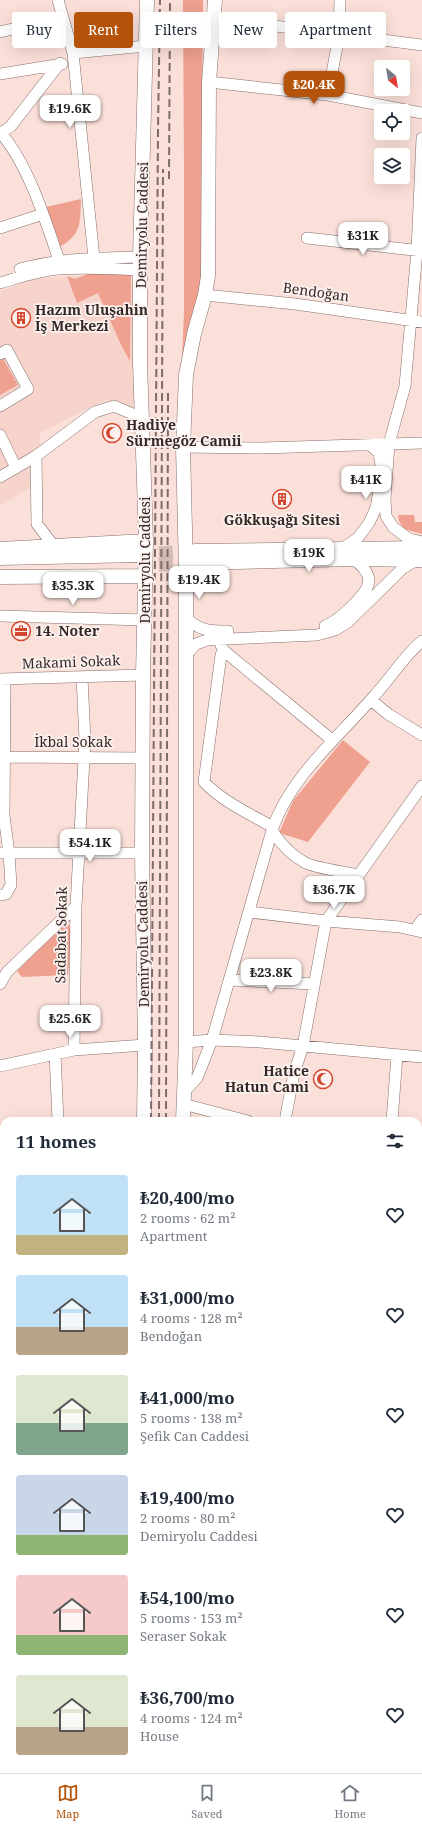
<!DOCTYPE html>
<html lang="en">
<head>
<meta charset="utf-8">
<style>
	body { margin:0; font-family:"Noto Serif",serif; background:#f6f6f7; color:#1f2937; height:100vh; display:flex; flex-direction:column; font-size:15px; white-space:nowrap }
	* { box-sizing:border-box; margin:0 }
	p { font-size:13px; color:#747a83 }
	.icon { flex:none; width:22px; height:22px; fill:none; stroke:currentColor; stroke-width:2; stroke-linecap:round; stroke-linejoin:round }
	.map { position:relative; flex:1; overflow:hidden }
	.sheet { position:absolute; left:0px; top:1117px; width:422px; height:656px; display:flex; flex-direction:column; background:#fff; border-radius:12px 12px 0 0; box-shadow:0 4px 16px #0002 }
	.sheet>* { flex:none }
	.banner { position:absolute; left:12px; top:12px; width:398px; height:36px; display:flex; gap:8px }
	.needle { width:26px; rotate:150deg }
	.buttons { position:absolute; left:374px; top:60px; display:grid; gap:8px }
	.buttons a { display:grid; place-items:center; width:36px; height:36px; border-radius:4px; background:#fff; box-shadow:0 4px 16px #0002; font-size:20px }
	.price { position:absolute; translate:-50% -34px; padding:0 9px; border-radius:8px; background:#fff; color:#222; font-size:13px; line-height:26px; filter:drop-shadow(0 1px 2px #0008) }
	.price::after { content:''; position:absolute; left:50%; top:24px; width:12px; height:9px; margin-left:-6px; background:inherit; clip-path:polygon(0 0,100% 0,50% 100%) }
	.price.selected { background:#b45309; color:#fff }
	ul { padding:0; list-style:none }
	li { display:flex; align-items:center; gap:12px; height:100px; padding:0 16px }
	li span { display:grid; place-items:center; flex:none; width:112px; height:80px; border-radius:4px; color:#555 }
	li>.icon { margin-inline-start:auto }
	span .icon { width:48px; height:48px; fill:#fffc; stroke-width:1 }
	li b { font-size:17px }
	h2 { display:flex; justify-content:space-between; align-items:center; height:48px; padding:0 16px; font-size:17px }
	.chip { padding:0 14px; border-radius:4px; background:#fff; box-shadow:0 4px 16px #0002; font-size:14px; line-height:36px }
	.chip.selected { background:#b45309; color:#fff }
	.tab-bar { display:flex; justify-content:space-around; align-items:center; height:56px; border-top:1px solid #e0e1e3; background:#fff; font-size:11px; color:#747a83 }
	.tab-bar a { display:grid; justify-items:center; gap:2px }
	.tab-bar .selected { color:#b45309 }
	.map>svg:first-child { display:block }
	.built { fill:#f6d3cb }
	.green { fill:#efa08f }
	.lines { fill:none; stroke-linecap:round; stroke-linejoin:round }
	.major-tunnel { stroke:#d3bbb5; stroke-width:14; stroke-dasharray:14 7; stroke-linecap:butt }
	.minor-casing { stroke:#876f6a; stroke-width:12 }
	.major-casing { stroke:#876f6a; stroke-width:15 }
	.minor { stroke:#fff; stroke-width:11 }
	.major { stroke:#fff; stroke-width:14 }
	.rail { stroke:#7d6c68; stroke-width:2; stroke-dasharray:8 4; stroke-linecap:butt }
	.labels { text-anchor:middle; stroke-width:3.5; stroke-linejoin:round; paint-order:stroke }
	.street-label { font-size:14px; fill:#342927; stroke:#fcf1ee }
	.poi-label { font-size:14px; font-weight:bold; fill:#342927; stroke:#fcf1ee; text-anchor:start }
</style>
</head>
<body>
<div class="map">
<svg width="422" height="1773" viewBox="0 0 422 1773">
	<rect width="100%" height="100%" fill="#fbe0d9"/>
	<path class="built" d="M117,274L135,287L138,409L105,400L40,433V481L0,506V291L34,279Z"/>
	<path class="green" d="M183,0H203L202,126L204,272L182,360L184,311V174Z
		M81,199C80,223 82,235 59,247L46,207Z
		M90,273H131L130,361L122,347L98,293L77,303L67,276L75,279Z
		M2,357L18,385L0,395V359Z
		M398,515H414L415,522H422V534L404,529L399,521Z
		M343,740L370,762L308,842L279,833L293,801Z
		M66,922L72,929L68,975L22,977L17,971Z"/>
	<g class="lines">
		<path class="major-tunnel" d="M138,555L195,551
			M138,566L195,563"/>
		<g class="minor-casing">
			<path id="minor" d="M58,0L73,53L94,258
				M214,18L422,45
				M0,32L62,18
				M73,53L146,46
				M0,74L62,64
				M209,82L328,95L422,113
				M328,95L339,35L340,0
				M0,132C30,166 47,226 62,269
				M0,134L11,126L60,63
				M422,138L417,251L405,386L389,444L385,499L386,516L393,527L409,539L422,542
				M0,228L43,214
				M307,238L422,251
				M20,269C60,258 99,258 140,257
				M0,283C20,277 40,270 60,269C87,267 114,269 141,270
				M205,295L295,304L422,322
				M0,354L7,350L28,389L0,406
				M0,435L16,468
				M183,447L262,448L422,443
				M0,477L36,456
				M53,545L37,524L36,456L95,412L114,406L142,418
				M343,548L357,539L369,523L376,508L379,491L381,465L379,453L370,445
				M0,616L145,620
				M186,617C197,631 212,631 228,631
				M325,626C336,622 342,615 350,608C369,590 379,577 353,559
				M221,645L223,650L332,740
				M223,650L221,655L204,782C223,802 250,814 273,827
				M186,655L196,644L207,640L317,635L335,630L348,622L403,568L411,563L419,561
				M0,679L143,675
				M371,700L388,714L422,735
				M4,757L142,758
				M273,832C281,844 291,855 304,862C313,868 346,872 359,875
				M0,853H142
				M0,895L6,894L11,885L9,853L4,816L5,679
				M249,912L326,921L400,927L422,932
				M415,930L422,920
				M229,980L314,984
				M0,984L7,972L76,906
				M186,1042L212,1040L260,1042L422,1057
				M74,1050L76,906L85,740L82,677
				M55,1054L58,1121
				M0,1066L74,1050L145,1045
				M183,1093L197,1078L212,1040L273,827C293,774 338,738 374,696C391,678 403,657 422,641
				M183,1104L248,1121
				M285,1121L294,1073L303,1046L326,921L422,786
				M392,1121L397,1055
				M418,1176L422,1181
				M0,1248L4,1244
				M418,1256L422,1259
				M0,1279H4
				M418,1428L422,1422
				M0,1473H4
				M418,1480L422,1482
				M0,1529L4,1530
				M418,1635L422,1636
				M418,1708L422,1709
				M0,1735L4,1734
				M254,1773L255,1769
				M325,1773L326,1769
				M397,1773L398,1769"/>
		</g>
		<g class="major-casing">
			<path id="major" d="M0,549L146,541
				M195,551L422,548
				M0,558L138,555
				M195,563L353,559L422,560
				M0,577L146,576
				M144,1121L145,1045L142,853L143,675L146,541L140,362V257L147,0
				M183,1121L186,1042V570L183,447L186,375L194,334L205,295L208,276L209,82L215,0
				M0,1257H4
				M0,1268H4
				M418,1342L422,1344
				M418,1357L422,1359
				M139,1773V1769
				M184,1773V1769"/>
		</g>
		<use href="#minor" class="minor"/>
		<use href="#major" class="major"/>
		<path class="rail" d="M169,179L170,0
			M151,1121L158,131L160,0
			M159,1121L163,169
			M166,1121L168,391
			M157,1773V1769
			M164,1773V1769"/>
	</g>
	<defs>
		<g id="building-ring" transform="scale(1)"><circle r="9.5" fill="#fcf1ee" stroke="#d3472f" stroke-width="1.5"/><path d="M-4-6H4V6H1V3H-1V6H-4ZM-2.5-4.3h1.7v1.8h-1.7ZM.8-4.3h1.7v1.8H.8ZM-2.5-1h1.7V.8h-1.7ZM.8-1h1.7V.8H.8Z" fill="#d3472f"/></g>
		<g id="mosque-ring" transform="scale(1)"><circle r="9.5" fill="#fcf1ee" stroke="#d3472f" stroke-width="1.5"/><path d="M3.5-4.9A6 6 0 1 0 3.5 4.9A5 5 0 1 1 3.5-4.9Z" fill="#d3472f"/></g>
		<g id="office-ring" transform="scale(1)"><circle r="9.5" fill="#fcf1ee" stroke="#d3472f" stroke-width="1.5"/><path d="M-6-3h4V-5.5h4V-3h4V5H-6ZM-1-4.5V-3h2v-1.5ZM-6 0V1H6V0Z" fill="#d3472f"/></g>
	</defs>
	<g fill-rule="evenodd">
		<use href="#building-ring" x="21" y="318"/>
		<use href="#mosque-ring" x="112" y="433"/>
		<use href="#building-ring" x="282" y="499"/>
		<use href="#office-ring" x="21" y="631"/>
		<use href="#mosque-ring" x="323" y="1079"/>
	</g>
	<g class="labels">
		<g class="street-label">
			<text transform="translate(142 225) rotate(-89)" y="5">Demiryolu Caddesi</text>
			<text transform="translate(316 292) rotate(8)" y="5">Bendoğan</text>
			<text transform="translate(145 560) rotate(-90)" y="5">Demiryolu Caddesi</text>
			<text transform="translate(71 662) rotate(-2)" y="5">Makami Sokak</text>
			<text x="73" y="747">İkbal Sokak</text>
			<text transform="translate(61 935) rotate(-89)" y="5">Sadabat Sokak</text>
			<text transform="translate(143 944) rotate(-91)" y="5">Demiryolu Caddesi</text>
		</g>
		<g class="poi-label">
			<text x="35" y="315">Hazım Uluşahin<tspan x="35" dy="16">İş Merkezi</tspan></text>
			<text x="126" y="430">Hadiye<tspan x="126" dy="16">Sürmegöz Camii</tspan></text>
			<text x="282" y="525" text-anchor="middle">Gökkuşağı Sitesi</text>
			<text x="35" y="636">14. Noter</text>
			<text x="309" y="1076" text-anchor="end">Hatice<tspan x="309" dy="16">Hatun Cami</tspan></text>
		</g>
	</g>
</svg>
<div class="buttons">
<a><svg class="needle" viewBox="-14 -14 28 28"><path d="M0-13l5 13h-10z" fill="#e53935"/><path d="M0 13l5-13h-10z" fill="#747a83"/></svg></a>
<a><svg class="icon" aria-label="locate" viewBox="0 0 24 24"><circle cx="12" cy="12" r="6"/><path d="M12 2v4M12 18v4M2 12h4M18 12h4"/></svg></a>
<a><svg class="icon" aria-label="layers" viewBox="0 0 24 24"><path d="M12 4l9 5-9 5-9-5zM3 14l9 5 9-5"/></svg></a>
</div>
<b class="price selected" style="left:314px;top:105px">₺20.4K</b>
<b class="price" style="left:70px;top:129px">₺19.6K</b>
<b class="price" style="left:363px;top:256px">₺31K</b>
<b class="price" style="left:366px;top:500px">₺41K</b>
<b class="price" style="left:309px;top:573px">₺19K</b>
<b class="price" style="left:199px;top:600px">₺19.4K</b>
<b class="price" style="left:73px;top:606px">₺35.3K</b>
<b class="price" style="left:90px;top:863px">₺54.1K</b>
<b class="price" style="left:334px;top:910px">₺36.7K</b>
<b class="price" style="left:271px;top:993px">₺23.8K</b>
<b class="price" style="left:70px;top:1039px">₺25.6K</b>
<div class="banner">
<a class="chip">Buy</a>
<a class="chip selected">Rent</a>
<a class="chip">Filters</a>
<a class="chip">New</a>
<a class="chip">Apartment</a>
</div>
<section class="sheet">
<h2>11 homes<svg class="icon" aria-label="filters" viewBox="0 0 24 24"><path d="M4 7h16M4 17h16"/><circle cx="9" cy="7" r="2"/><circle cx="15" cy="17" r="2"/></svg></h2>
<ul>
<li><span style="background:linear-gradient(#bfe0f5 75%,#c2b280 0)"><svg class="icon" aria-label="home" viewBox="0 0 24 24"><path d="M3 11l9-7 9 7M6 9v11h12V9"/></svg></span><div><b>₺20,400/mo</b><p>2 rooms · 62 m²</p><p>Apartment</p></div><svg class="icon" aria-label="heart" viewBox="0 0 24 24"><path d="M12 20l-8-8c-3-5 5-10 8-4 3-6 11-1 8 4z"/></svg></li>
<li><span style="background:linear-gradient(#bfe0f5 65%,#b9a48a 0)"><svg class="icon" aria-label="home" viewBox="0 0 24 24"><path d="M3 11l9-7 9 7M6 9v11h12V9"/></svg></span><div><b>₺31,000/mo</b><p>4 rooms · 128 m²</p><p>Bendoğan</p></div><svg class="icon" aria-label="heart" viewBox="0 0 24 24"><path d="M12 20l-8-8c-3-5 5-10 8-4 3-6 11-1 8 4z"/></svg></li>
<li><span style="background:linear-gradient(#dfe7d0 60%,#7fa58c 0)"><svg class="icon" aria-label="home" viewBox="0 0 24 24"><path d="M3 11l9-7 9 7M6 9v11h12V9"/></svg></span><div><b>₺41,000/mo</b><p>5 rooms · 138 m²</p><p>Şefik Can Caddesi</p></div><svg class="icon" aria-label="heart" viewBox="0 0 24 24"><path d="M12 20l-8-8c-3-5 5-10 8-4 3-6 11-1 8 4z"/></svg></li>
<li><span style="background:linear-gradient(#c9d6e8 75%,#8fb573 0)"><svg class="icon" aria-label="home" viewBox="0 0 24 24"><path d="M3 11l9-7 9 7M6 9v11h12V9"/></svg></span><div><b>₺19,400/mo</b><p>2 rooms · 80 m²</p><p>Demiryolu Caddesi</p></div><svg class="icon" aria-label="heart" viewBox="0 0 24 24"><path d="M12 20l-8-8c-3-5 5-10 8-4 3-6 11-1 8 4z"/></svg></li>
<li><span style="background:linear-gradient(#f6c9c9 75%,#8fb573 0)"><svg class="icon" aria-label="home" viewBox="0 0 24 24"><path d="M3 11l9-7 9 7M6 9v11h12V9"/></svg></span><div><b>₺54,100/mo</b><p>5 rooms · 153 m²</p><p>Seraser Sokak</p></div><svg class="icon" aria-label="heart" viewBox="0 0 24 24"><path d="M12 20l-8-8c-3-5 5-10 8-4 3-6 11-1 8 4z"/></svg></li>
<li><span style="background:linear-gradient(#dfe7d0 65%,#b9a48a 0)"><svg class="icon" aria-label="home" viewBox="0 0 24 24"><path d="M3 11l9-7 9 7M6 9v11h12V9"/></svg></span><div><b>₺36,700/mo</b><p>4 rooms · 124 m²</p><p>House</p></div><svg class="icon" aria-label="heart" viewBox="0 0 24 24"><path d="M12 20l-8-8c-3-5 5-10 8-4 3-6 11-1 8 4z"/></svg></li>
</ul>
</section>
</div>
<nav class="tab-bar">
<a class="selected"><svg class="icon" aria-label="map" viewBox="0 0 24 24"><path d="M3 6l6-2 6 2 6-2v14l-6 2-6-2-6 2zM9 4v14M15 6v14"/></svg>Map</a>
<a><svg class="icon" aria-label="saved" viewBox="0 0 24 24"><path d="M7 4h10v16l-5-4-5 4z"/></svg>Saved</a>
<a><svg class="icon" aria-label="home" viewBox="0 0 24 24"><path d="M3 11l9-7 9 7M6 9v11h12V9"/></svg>Home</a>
</nav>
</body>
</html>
